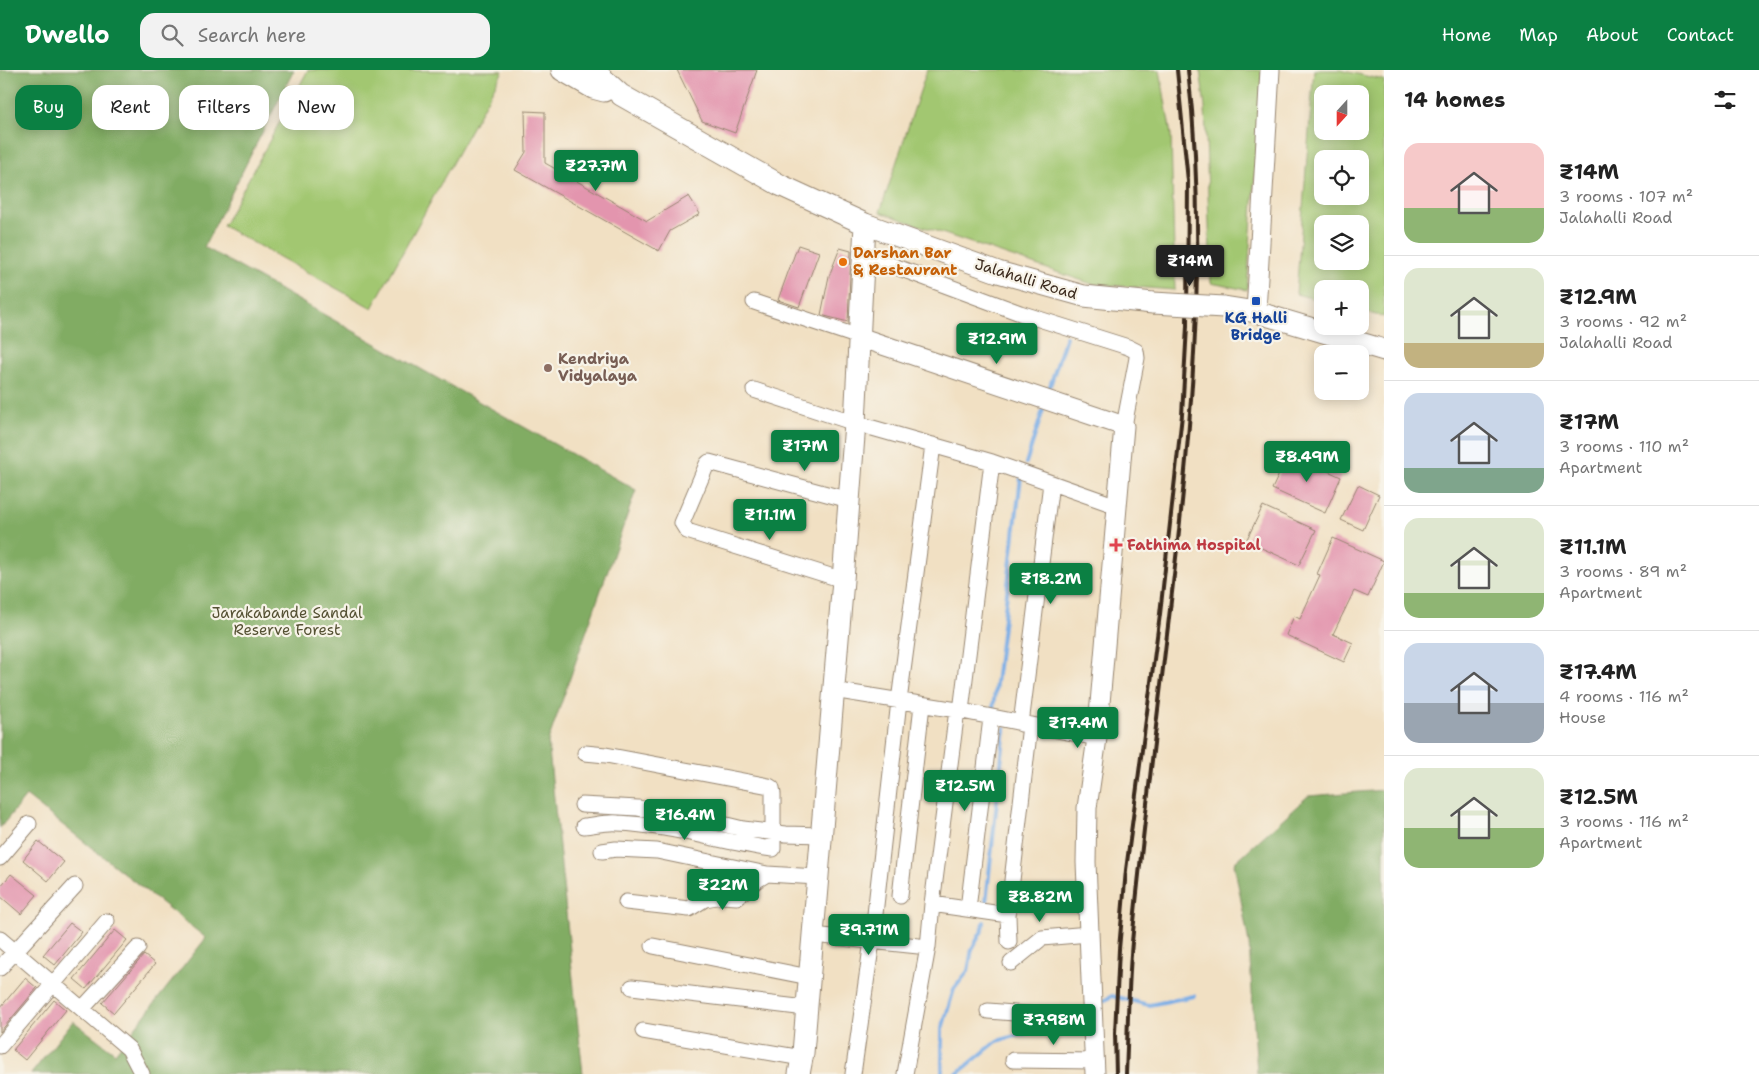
<!DOCTYPE html>
<html lang="en">
<head>
<meta charset="utf-8">
<style>
	body { margin:0; font-family:"Shantell Sans",sans-serif; background:#f2f2f2; color:#222; height:100vh; display:flex; flex-direction:column; font-size:19px; white-space:nowrap }
	* { box-sizing:border-box; margin:0 }
	p { font-size:16px; color:#767676 }
	.icon { flex:none; width:28px; height:28px; fill:none; stroke:currentColor; stroke-width:2; stroke-linecap:round; stroke-linejoin:round }
	.map { position:relative; flex:1; overflow:hidden }
	.sheet { display:flex; flex-direction:column; background:#fff; width:375px }
	.sheet>* { flex:none }
	.top-card { position:absolute; left:15px; top:15px; width:475px; height:45px; display:flex; gap:10px }
	.needle { width:32px; rotate:201deg }
	.controls { position:absolute; left:1314px; top:15px; display:grid; gap:10px }
	.controls a { display:grid; place-items:center; width:55px; height:55px; border-radius:10px; background:#fff; box-shadow:0 2px 12px #0003; font-size:25px }
	.price { position:absolute; translate:-50% -42px; padding:0 11px; border-radius:5px; background:#0b8043; color:#fff; font-size:16px; line-height:32px; filter:drop-shadow(0 1px 2px #0008) }
	.price::after { content:''; position:absolute; left:50%; top:30px; width:15px; height:11px; margin-left:-8px; background:inherit; clip-path:polygon(0 0,100% 0,50% 100%) }
	.price.active { background:#222; color:#fff }
	ul { padding:0; list-style:none }
	li { display:flex; align-items:center; gap:15px; height:125px; padding:0 20px }
	li+li { border-top:1px solid #e0e0e0 }
	li span { display:grid; place-items:center; flex:none; width:140px; height:100px; border-radius:15px; color:#555 }
	li>.icon { margin-inline-start:auto }
	span .icon { width:60px; height:60px; fill:#fffc; stroke-width:1 }
	li b { font-size:21px }
	h2 { display:flex; justify-content:space-between; align-items:center; height:60px; padding:0 20px; font-size:21px }
	.chip { padding:0 18px; border-radius:15px; background:#fff; box-shadow:0 2px 12px #0003; font-size:18px; line-height:45px }
	.chip.active { background:#0b8043; color:#fff }
	header { display:flex; align-items:center; gap:30px; box-sizing:border-box; height:70px; padding:0 25px; background:#0b8043; color:#fff }
	header strong { font-size:24px }
	nav { display:flex; gap:28px; margin-inline-start:auto; font-size:18px }
	.search { width:350px; height:45px; background:#f2f2f2; display:flex; align-items:center; gap:12px; box-sizing:border-box; padding:0 18px; border-radius:15px; color:#767676; font-size:19px }
	main { display:flex; flex:1; min-height:0 }
	.map>svg:first-child { display:block }
	.green { fill:#a2c771; stroke:#6e7848; fill-rule:evenodd }
	.forest { fill:#81ac63; stroke:#5e6b40 }
	.lines { fill:none; stroke-linecap:round; stroke-linejoin:round }
	.stream { stroke:#7aade6; stroke-width:4 }
	.building { fill:#e395ae }
	.minor-casing { stroke:#968570; stroke-width:17 }
	.tertiary-casing { stroke:#968570; stroke-width:21 }
	.secondary-casing { stroke:#968570; stroke-width:23 }
	.minor { stroke:#fff; stroke-width:15 }
	.tertiary { stroke:#fff; stroke-width:19 }
	.secondary { stroke:#fff; stroke-width:21 }
	.rail { stroke:#3b2a1e; stroke-width:4 }
	.secondary-bridge-casing { stroke:#968570; stroke-width:23; stroke-linecap:butt }
	.secondary-bridge { stroke:#fff; stroke-width:21 }
	.food-dot { fill:#e8710a; stroke:#f7f3e8; stroke-width:2 }
	.transit-dot { fill:#1a4fb4; stroke:#f7f3e8; stroke-width:2 }
	.education-dot { fill:#8d6e63; stroke:#f7f3e8; stroke-width:2 }
	.health-dot { fill:#e0444e; stroke:#f7f3e8; stroke-width:2 }
	.labels { text-anchor:middle; stroke-width:4.5; stroke-linejoin:round; paint-order:stroke }
	.food-label { font-size:15px; font-weight:bold; fill:#c56008; stroke:#f7f3e8; text-anchor:start }
	.street-label { font-size:15px; fill:#3b2a1e; stroke:#f7f3e8 }
	.transit-label { font-size:15px; font-weight:bold; fill:#164399; stroke:#f7f3e8 }
	.education-label { font-size:15px; font-weight:bold; fill:#785e54; stroke:#f7f3e8; text-anchor:start }
	.health-label { font-size:15px; font-weight:bold; fill:#be3a42; stroke:#f7f3e8; text-anchor:start }
	.park-label { font-size:15px; fill:#555133; stroke:#f7f3e8 }
</style>
</head>
<body>
<header>
<strong>Dwello</strong>
<div class="search"><svg class="icon" aria-label="search" viewBox="0 0 24 24"><circle cx="10" cy="10" r="6"/><path d="M15 15l6 6"/></svg>Search here</div>
<nav><a>Home</a><a>Map</a><a>About</a><a>Contact</a></nav>
</header>
<main>
<div class="map">
<svg width="1384" height="1004" viewBox="0 0 1384 1004">
	<rect width="100%" height="100%" fill="#f7f3e8"/>
	<filter id="ink" filterUnits="userSpaceOnUse"><feTurbulence type="fractalNoise" baseFrequency=".02" numOctaves="2"/><feDisplacementMap in="SourceGraphic" scale="10" xChannelSelector="R" yChannelSelector="G"/><feConvolveMatrix kernelMatrix="1 2 1 2 8 2 1 2 1" color-interpolation-filters="sRGB"/></filter>
	<filter id="wash" filterUnits="userSpaceOnUse"><feTurbulence type="fractalNoise" baseFrequency=".0096" numOctaves="4" result="noise"/><feDisplacementMap in="SourceGraphic" scale="20" xChannelSelector="R" yChannelSelector="G"/><feGaussianBlur stdDeviation="1.12" result="paint"/><feColorMatrix in="noise" values="0 0 0 0 0 0 0 0 0 0 0 0 0 0 0 0 0 1.4 0 .05"/><feComposite in="paint" operator="in"/></filter>
	<g filter="url(#wash)">
		<rect width="100%" height="100%" fill="#f1e0c3"/>
		<path class="green" d="M308,0L503,1L372,238L223,156Z
			M927,0H1160L1171,65L1175,220L1092,214L880,142Z
			M1200,0H1262L1247,220L1211,213L1205,37Z
			M1314,0H1339L1384,10V247L1360,241V219H1322V231L1296,224ZM1322,24H1360V61H1322ZM1322,89H1360V126H1322ZM1322,154H1360V191H1322Z"/>
		<path class="forest" d="M0,0H294L204,177L636,420L548,671L583,1004H31L73,951L115,983L206,868L26,726L0,758Z
			M1384,720V1004H1257L1249,873L1234,793L1308,726Z"/>
		<g class="lines">
			<path class="stream" d="M1049,319L1066,267
				M1026,393L1043,340
				M994,639L993,638L1021,407
				M986,832L1005,658
				M1098,934L1112,926L1149,935L1194,926
				M942,1004V959L954,919L968,901L972,879L983,859L984,852
				M957,1004L997,971L1064,953"/>
		</g>
		<g id="blocks">
			<path class="building" d="M677,0H757L735,63L702,51Z
				M525,41L545,42V93L647,151L689,126L700,144L670,161L659,181L515,100L526,82Z
				M798,175L819,182L799,237L778,230Z
				M840,178L851,181L848,252L821,245L829,206Z
				M1289,383L1341,407L1325,443L1272,419Z
				M1358,415L1379,425L1363,460L1341,450Z
				M1263,436L1316,460L1299,495L1246,471Z
				M1333,468L1384,491L1368,527L1354,521L1333,564L1353,573L1344,592L1286,565L1294,546L1300,549L1320,505L1317,504Z
				M38,771L64,792L48,811L23,790Z
				M11,804L37,825L21,844L0,826V817Z
				M70,853L82,862L55,895L43,885Z
				M115,860L127,870L86,919L74,909Z
				M144,885L155,894L114,943L102,933Z
				M25,908L37,918L0,962V938Z
				M54,930L66,940L25,990L13,980Z"/>
		</g>
	</g>
	<g filter="url(#ink)">
		<use href="#blocks" fill-opacity="0" stroke="#968570" stroke-width="1"/>
		<g class="lines">
			<g class="minor-casing">
				<path id="minor" d="M864,185L1020,243L1128,277L1136,281L1137,288L1124,356
					M754,232L859,267
					M754,320L855,353L992,392L1117,436
					M843,510L687,461L682,453L707,394L709,392L849,430
					M833,620L957,640L1097,668
					M961,641L992,392
					M1021,654L1051,413
					M582,735L638,738L710,751L743,759L786,764L821,765
					M584,756C595,755 607,752 618,753C670,755 721,772 773,779V724L772,718L769,716L606,685L585,683
					M602,781L616,779L657,781L767,804
					M0,788L29,754
					M900,826L922,635
					M626,832L689,839L705,829L722,826L737,827L757,810L767,804L817,807
					M932,834L957,640
					M968,839L991,648
					M813,865L928,877
					M0,869L129,979L142,1004
					M1009,872L1008,845L1030,655
					M653,876L809,907
					M1011,893L1042,868L1089,864
					M0,898L75,816
					M632,917L806,938
					M82,939L138,878
					M988,941L1093,949
					M643,961L802,988
					M0,976L107,851
					M1013,990L1095,991
					M853,1004L872,871L899,631L933,375
					M905,1004L928,877L932,834L1008,845"/>
			</g>
			<g class="tertiary-casing">
				<path id="tertiary" d="M1256,242L1270,0
					M859,267L1124,356L1097,668L1087,738L1086,792L1095,1004"/>
			</g>
			<g class="secondary-casing">
				<path id="secondary" d="M562,0L593,18L604,21
					M589,0L600,6L621,25L780,115L865,154L998,202L1084,226L1153,233
					M1224,237L1256,242L1384,280
					M799,1004L803,983L843,510L855,353L865,154"/>
			</g>
			<use href="#minor" class="minor"/>
			<use href="#tertiary" class="tertiary"/>
			<use href="#secondary" class="secondary"/>
			<path class="rail" d="M1116,1004L1115,963L1119,879L1126,800L1160,544L1182,345L1187,256L1188,111L1177,0
				M1126,1004C1128,960 1128,916 1132,872C1145,738 1163,604 1178,470C1195,314 1206,157 1188,0"/>
			<g class="secondary-bridge-casing">
				<path id="secondary-bridge" d="M1153,233L1224,237"/>
			</g>
			<use href="#secondary-bridge" class="secondary-bridge"/>
		</g>
	</g>
	<circle class="food-dot" cx="843" cy="192" r="5"/>
	<rect class="transit-dot" x="1251" y="226" width="10" height="10" rx="2.5"/>
	<circle class="education-dot" cx="548" cy="298" r="5"/>
	<path class="health-dot" d="M1113.5 467.5h5v5h5v5h-5v5h-5v-5h-5v-5h5z"/>
	<g class="labels">
		<g class="food-label">
			<text x="853" y="188">Darshan Bar<tspan x="853" dy="17">&amp; Restaurant</tspan></text>
		</g>
		<g class="street-label">
			<text transform="translate(1026 209) rotate(17)" y="5">Jalahalli Road</text>
		</g>
		<g class="transit-label">
			<text x="1256" y="253">KG Halli<tspan x="1256" dy="17">Bridge</tspan></text>
		</g>
		<g class="education-label">
			<text x="558" y="294">Kendriya<tspan x="558" dy="17">Vidyalaya</tspan></text>
		</g>
		<g class="health-label">
			<text x="1127" y="480">Fathima Hospital</text>
		</g>
		<g class="park-label">
			<text x="287" y="548">Jarakabande Sandal<tspan x="287" dy="17">Reserve Forest</tspan></text>
		</g>
	</g>
</svg>
<div class="controls">
<a><svg class="needle" viewBox="-14 -14 28 28"><path d="M0-13l5 13h-10z" fill="#e53935"/><path d="M0 13l5-13h-10z" fill="#767676"/></svg></a>
<a><svg class="icon" aria-label="locate" viewBox="0 0 24 24"><circle cx="12" cy="12" r="6"/><path d="M12 2v4M12 18v4M2 12h4M18 12h4"/></svg></a>
<a><svg class="icon" aria-label="layers" viewBox="0 0 24 24"><path d="M12 4l9 5-9 5-9-5zM3 14l9 5 9-5"/></svg></a>
<a>+</a>
<a>−</a>
</div>
<b class="price" style="left:596px;top:122px">₹27.7M</b>
<b class="price active" style="left:1190px;top:217px">₹14M</b>
<b class="price" style="left:997px;top:295px">₹12.9M</b>
<b class="price" style="left:805px;top:402px">₹17M</b>
<b class="price" style="left:1307px;top:413px">₹8.49M</b>
<b class="price" style="left:770px;top:471px">₹11.1M</b>
<b class="price" style="left:1051px;top:535px">₹18.2M</b>
<b class="price" style="left:1078px;top:679px">₹17.4M</b>
<b class="price" style="left:965px;top:742px">₹12.5M</b>
<b class="price" style="left:685px;top:771px">₹16.4M</b>
<b class="price" style="left:723px;top:841px">₹22M</b>
<b class="price" style="left:1040px;top:853px">₹8.82M</b>
<b class="price" style="left:869px;top:886px">₹9.71M</b>
<b class="price" style="left:1054px;top:976px">₹7.98M</b>
<div class="top-card">
<a class="chip active">Buy</a>
<a class="chip">Rent</a>
<a class="chip">Filters</a>
<a class="chip">New</a>
</div>
</div>
<section class="sheet">
<h2>14 homes<svg class="icon" aria-label="filters" viewBox="0 0 24 24"><path d="M4 7h16M4 17h16"/><circle cx="9" cy="7" r="2"/><circle cx="15" cy="17" r="2"/></svg></h2>
<ul>
<li><span style="background:linear-gradient(#f6c9c9 65%,#8fb573 0)"><svg class="icon" aria-label="home" viewBox="0 0 24 24"><path d="M3 11l9-7 9 7M6 9v11h12V9"/></svg></span><div><b>₹14M</b><p>3 rooms · 107 m²</p><p>Jalahalli Road</p></div></li>
<li><span style="background:linear-gradient(#dfe7d0 75%,#c2b280 0)"><svg class="icon" aria-label="home" viewBox="0 0 24 24"><path d="M3 11l9-7 9 7M6 9v11h12V9"/></svg></span><div><b>₹12.9M</b><p>3 rooms · 92 m²</p><p>Jalahalli Road</p></div></li>
<li><span style="background:linear-gradient(#c9d6e8 75%,#7fa58c 0)"><svg class="icon" aria-label="home" viewBox="0 0 24 24"><path d="M3 11l9-7 9 7M6 9v11h12V9"/></svg></span><div><b>₹17M</b><p>3 rooms · 110 m²</p><p>Apartment</p></div></li>
<li><span style="background:linear-gradient(#dfe7d0 75%,#8fb573 0)"><svg class="icon" aria-label="home" viewBox="0 0 24 24"><path d="M3 11l9-7 9 7M6 9v11h12V9"/></svg></span><div><b>₹11.1M</b><p>3 rooms · 89 m²</p><p>Apartment</p></div></li>
<li><span style="background:linear-gradient(#c9d6e8 60%,#9aa5b1 0)"><svg class="icon" aria-label="home" viewBox="0 0 24 24"><path d="M3 11l9-7 9 7M6 9v11h12V9"/></svg></span><div><b>₹17.4M</b><p>4 rooms · 116 m²</p><p>House</p></div></li>
<li><span style="background:linear-gradient(#dfe7d0 60%,#8fb573 0)"><svg class="icon" aria-label="home" viewBox="0 0 24 24"><path d="M3 11l9-7 9 7M6 9v11h12V9"/></svg></span><div><b>₹12.5M</b><p>3 rooms · 116 m²</p><p>Apartment</p></div></li>
</ul>
</section>
</main>
</body>
</html>
